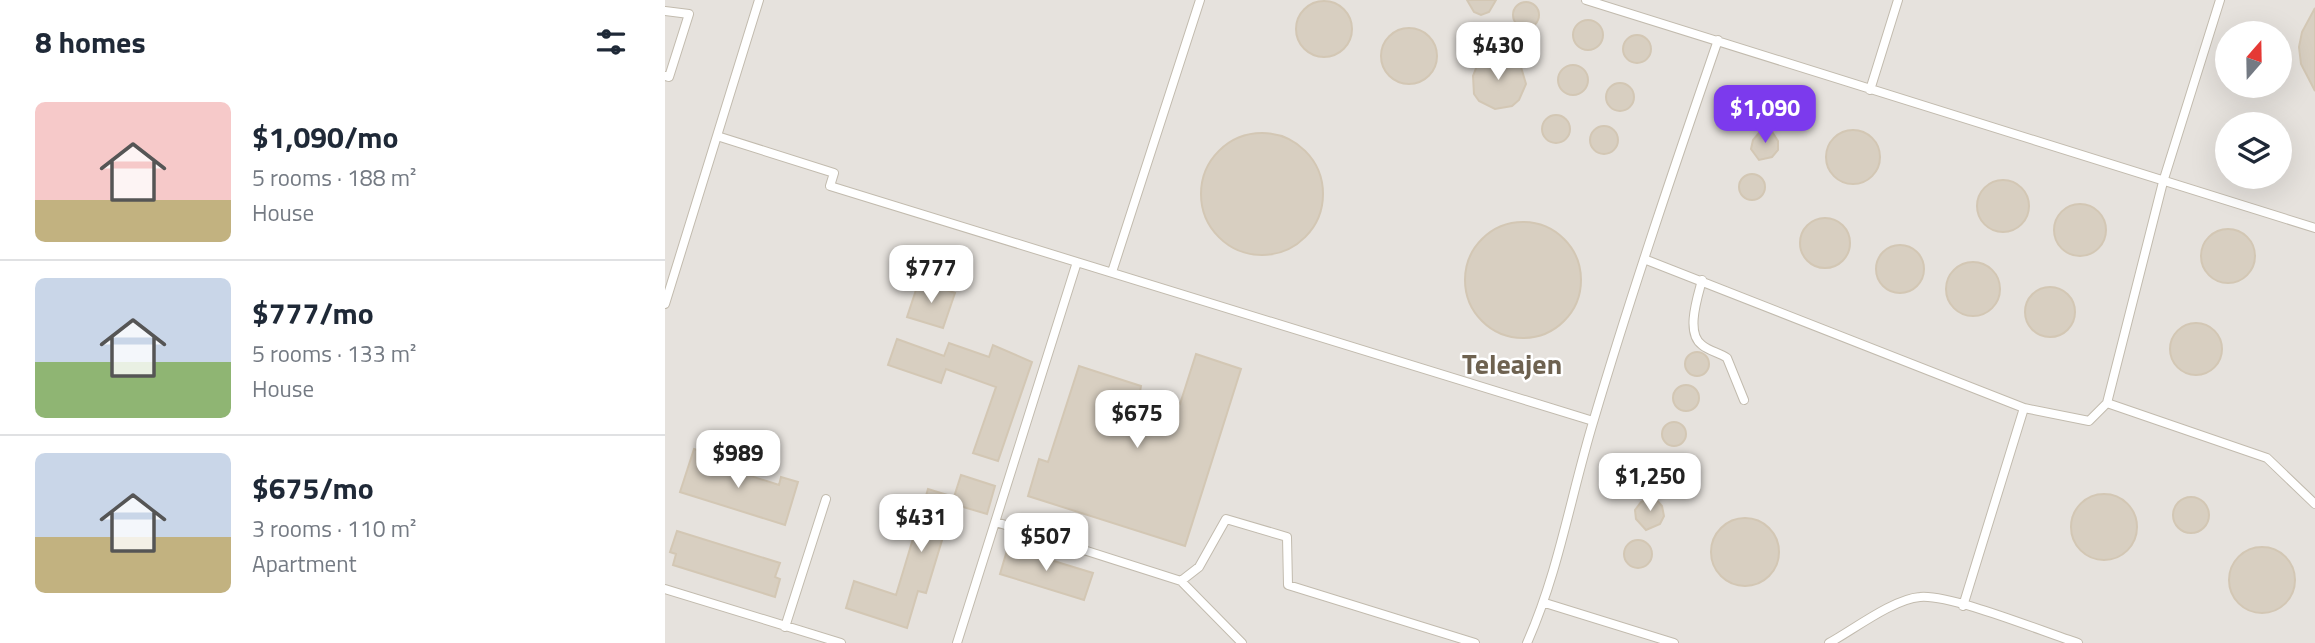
<!DOCTYPE html>
<html lang="en">
<head>
<meta charset="utf-8">
<style>
	body { margin:0; font-family:"Titillium Web",sans-serif; background:#f6f6f7; color:#1f2937; height:100vh; display:flex; flex-direction:column; font-size:26px; white-space:nowrap }
	* { box-sizing:border-box; margin:0 }
	p { font-size:23px; color:#747a83 }
	.icon { flex:none; width:38px; height:38px; fill:none; stroke:currentColor; stroke-width:2; stroke-linecap:round; stroke-linejoin:round }
	.map { position:relative; flex:1; overflow:hidden }
	.details { display:flex; flex-direction:column; background:#fff; width:665px }
	.details>* { flex:none }
	.needle { width:46px; rotate:20deg }
	.controls { position:absolute; left:1550px; top:21px; display:grid; gap:14px }
	.controls a { display:grid; place-items:center; width:77px; height:77px; border-radius:50%; background:#fff; box-shadow:0 7px 28px #0002; font-size:35px }
	.price { position:absolute; translate:-50% -60px; padding:0 16px; border-radius:14px; background:#fff; color:#222; font-size:23px; line-height:46px; filter:drop-shadow(0 2px 4px #0008) }
	.price::after { content:''; position:absolute; left:50%; top:42px; width:21px; height:16px; margin-left:-10px; background:inherit; clip-path:polygon(0 0,100% 0,50% 100%) }
	.price.current { background:#7c3aed; color:#fff }
	ul { padding:0; list-style:none }
	li { display:flex; align-items:center; gap:21px; height:175px; padding:0 35px }
	li+li { border-top:2px solid #e0e1e3 }
	li span { display:grid; place-items:center; flex:none; width:196px; height:140px; border-radius:10px; color:#555 }
	li>.icon { margin-inline-start:auto }
	span .icon { width:84px; height:84px; fill:#fffc; stroke-width:1 }
	li b { font-size:30px }
	h2 { display:flex; justify-content:space-between; align-items:center; height:84px; padding:0 35px; font-size:30px }
	main { display:flex; flex:1; min-height:0 }
	.map>svg:first-child { display:block }
	.industrial { fill:#e6e2dd; fill-rule:evenodd }
	.building { fill:#d8cfc1; stroke:#d3c7b4; stroke-width:2 }
	.lines { fill:none; stroke-linecap:round; stroke-linejoin:round }
	.service-casing { stroke:#c2bbae; stroke-width:10 }
	.service { stroke:#fff; stroke-width:8 }
	.labels { text-anchor:middle; stroke-width:5; stroke-linejoin:round; paint-order:stroke }
	.district-label { font-size:28px; font-weight:bold; fill:#6e6250; stroke:#fff }
</style>
</head>
<body>
<main>
<section class="details">
<h2>8 homes<svg class="icon" aria-label="filters" viewBox="0 0 24 24"><path d="M4 7h16M4 17h16"/><circle cx="9" cy="7" r="2"/><circle cx="15" cy="17" r="2"/></svg></h2>
<ul>
<li><span style="background:linear-gradient(#f6c9c9 70%,#c2b280 0)"><svg class="icon" aria-label="home" viewBox="0 0 24 24"><path d="M3 11l9-7 9 7M6 9v11h12V9"/></svg></span><div><b>$1,090/mo</b><p>5 rooms · 188 m²</p><p>House</p></div></li>
<li><span style="background:linear-gradient(#c9d6e8 60%,#8fb573 0)"><svg class="icon" aria-label="home" viewBox="0 0 24 24"><path d="M3 11l9-7 9 7M6 9v11h12V9"/></svg></span><div><b>$777/mo</b><p>5 rooms · 133 m²</p><p>House</p></div></li>
<li><span style="background:linear-gradient(#c9d6e8 60%,#c2b280 0)"><svg class="icon" aria-label="home" viewBox="0 0 24 24"><path d="M3 11l9-7 9 7M6 9v11h12V9"/></svg></span><div><b>$675/mo</b><p>3 rooms · 110 m²</p><p>Apartment</p></div></li>
</ul>
</section>
<div class="map">
<svg width="1650" height="643" viewBox="0 0 1650 643">
	<rect width="100%" height="100%" fill="#f6f3ec"/>
	<path class="industrial" d="M0,0H1650V643H0ZM1563,33H1615V86H1563ZM1563,124H1615V177H1563Z"/>
	<path class="building" d="M802,0H831L824,12L816,15L809,12Z
		M631 29a28 28 0 1 1 56 0a28 28 0 1 1-56 0Z
		M848 15a13 13 0 1 1 26 0a13 13 0 1 1-26 0Z
		M1650,8V91L1636,64L1634,47L1637,32Z
		M908 35a15 15 0 1 1 30 0a15 15 0 1 1-30 0Z
		M716 56a28 28 0 1 1 56 0a28 28 0 1 1-56 0Z
		M958 49a14 14 0 1 1 28 0a14 14 0 1 1-28 0Z
		M819,48L823,49L822,59L842,57L856,67L861,84L854,100L847,106L830,109L814,101L809,94L808,76Z
		M893 80a15 15 0 1 1 30 0a15 15 0 1 1-30 0Z
		M941 97a14 14 0 1 1 28 0a14 14 0 1 1-28 0Z
		M1101 107a14 14 0 1 1 28 0a14 14 0 1 1-28 0Z
		M877 129a14 14 0 1 1 28 0a14 14 0 1 1-28 0Z
		M925 140a14 14 0 1 1 28 0a14 14 0 1 1-28 0Z
		M1161 157a27 27 0 1 1 54 0a27 27 0 1 1-54 0Z
		M1106,130L1113,141V150L1107,157L1094,160L1086,149L1088,140L1094,133Z
		M536 194a61 61 0 1 1 122 0a61 61 0 1 1-122 0Z
		M1074 187a13 13 0 1 1 26 0a13 13 0 1 1-26 0Z
		M1312 206a26 26 0 1 1 52 0a26 26 0 1 1-52 0Z
		M1389 230a26 26 0 1 1 52 0a26 26 0 1 1-52 0Z
		M1135 243a25 25 0 1 1 50 0a25 25 0 1 1-50 0Z
		M800 280a58 58 0 1 1 116 0a58 58 0 1 1-116 0Z
		M1536 256a27 27 0 1 1 54 0a27 27 0 1 1-54 0Z
		M1211 269a24 24 0 1 1 48 0a24 24 0 1 1-48 0Z
		M1281 289a27 27 0 1 1 54 0a27 27 0 1 1-54 0Z
		M254,281L290,293L278,328L242,317Z
		M1360 312a25 25 0 1 1 50 0a25 25 0 1 1-50 0Z
		M1505 349a26 26 0 1 1 52 0a26 26 0 1 1-52 0Z
		M232,339L279,356L284,343L324,357L328,345L367,362L333,461L308,453L331,387L281,369L276,383L223,365Z
		M1020 364a12 12 0 1 1 24 0a12 12 0 1 1-24 0Z
		M531,354L576,369L520,546L363,496L374,459L383,462L414,366L476,386L475,392L515,404Z
		M1008 398a13 13 0 1 1 26 0a13 13 0 1 1-26 0Z
		M997 434a12 12 0 1 1 24 0a12 12 0 1 1-24 0Z
		M29,449L44,454L42,462L114,485L116,477L133,482L120,525L15,492Z
		M1001,457L1011,470L1010,479L1004,487L990,492L982,480L981,470L986,462Z
		M296,475L330,486L322,514L288,504L261,593L253,591L242,628L181,608L189,581L231,595L263,489L289,497Z
		M1406 527a33 33 0 1 1 66 0a33 33 0 1 1-66 0Z
		M988,496L997,506L999,516L995,524L981,530L971,519L970,510L976,502Z
		M1508 515a18 18 0 1 1 36 0a18 18 0 1 1-36 0Z
		M1046 552a34 34 0 1 1 68 0a34 34 0 1 1-68 0Z
		M12,531L115,563L110,577L115,579L110,597L8,565L11,554L5,552Z
		M959 554a14 14 0 1 1 28 0a14 14 0 1 1-28 0Z
		M1564 580a33 33 0 1 1 66 0a33 33 0 1 1-66 0Z
		M343,547L428,573L419,600L335,574Z"/>
	<g class="lines">
		<g class="service-casing">
			<path id="service" d="M921,0L1650,228
				M0,11L24,14L4,77L0,76
				M1205,90L1233,0
				M52,136L169,173L165,186L928,421
				M979,259L1359,408L1424,421L1442,403L1498,182L1555,0
				M447,272L535,0
				M1037,280C1033,296 1020,333 1037,345C1044,351 1055,353 1062,358L1079,400
				M0,304L94,0
				M1442,403L1602,458L1650,504
				M331,522L516,581L577,643
				M516,581L534,567L561,519L622,537L623,585L810,643
				M0,589L176,643
				M880,603L1009,643
				M1298,606L1359,408
				M120,627L161,499
				M292,643L412,262
				M862,643C894,571 906,494 929,419C967,291 1010,165 1053,40
				M1164,643C1188,630 1228,599 1255,597C1286,594 1378,632 1413,643"/>
		</g>
		<use href="#service" class="service"/>
	</g>
	<g class="labels">
		<g class="district-label">
			<text x="847" y="374">Teleajen</text>
		</g>
	</g>
</svg>
<div class="controls">
<a><svg class="needle" viewBox="-14 -14 28 28"><path d="M0-13l5 13h-10z" fill="#e53935"/><path d="M0 13l5-13h-10z" fill="#747a83"/></svg></a>
<a><svg class="icon" aria-label="layers" viewBox="0 0 24 24"><path d="M12 4l9 5-9 5-9-5zM3 14l9 5 9-5"/></svg></a>
</div>
<b class="price" style="left:833px;top:82px">$430</b>
<b class="price current" style="left:1100px;top:145px">$1,090</b>
<b class="price" style="left:266px;top:305px">$777</b>
<b class="price" style="left:472px;top:450px">$675</b>
<b class="price" style="left:73px;top:490px">$989</b>
<b class="price" style="left:985px;top:513px">$1,250</b>
<b class="price" style="left:256px;top:554px">$431</b>
<b class="price" style="left:381px;top:573px">$507</b>
</div>
</main>
</body>
</html>
